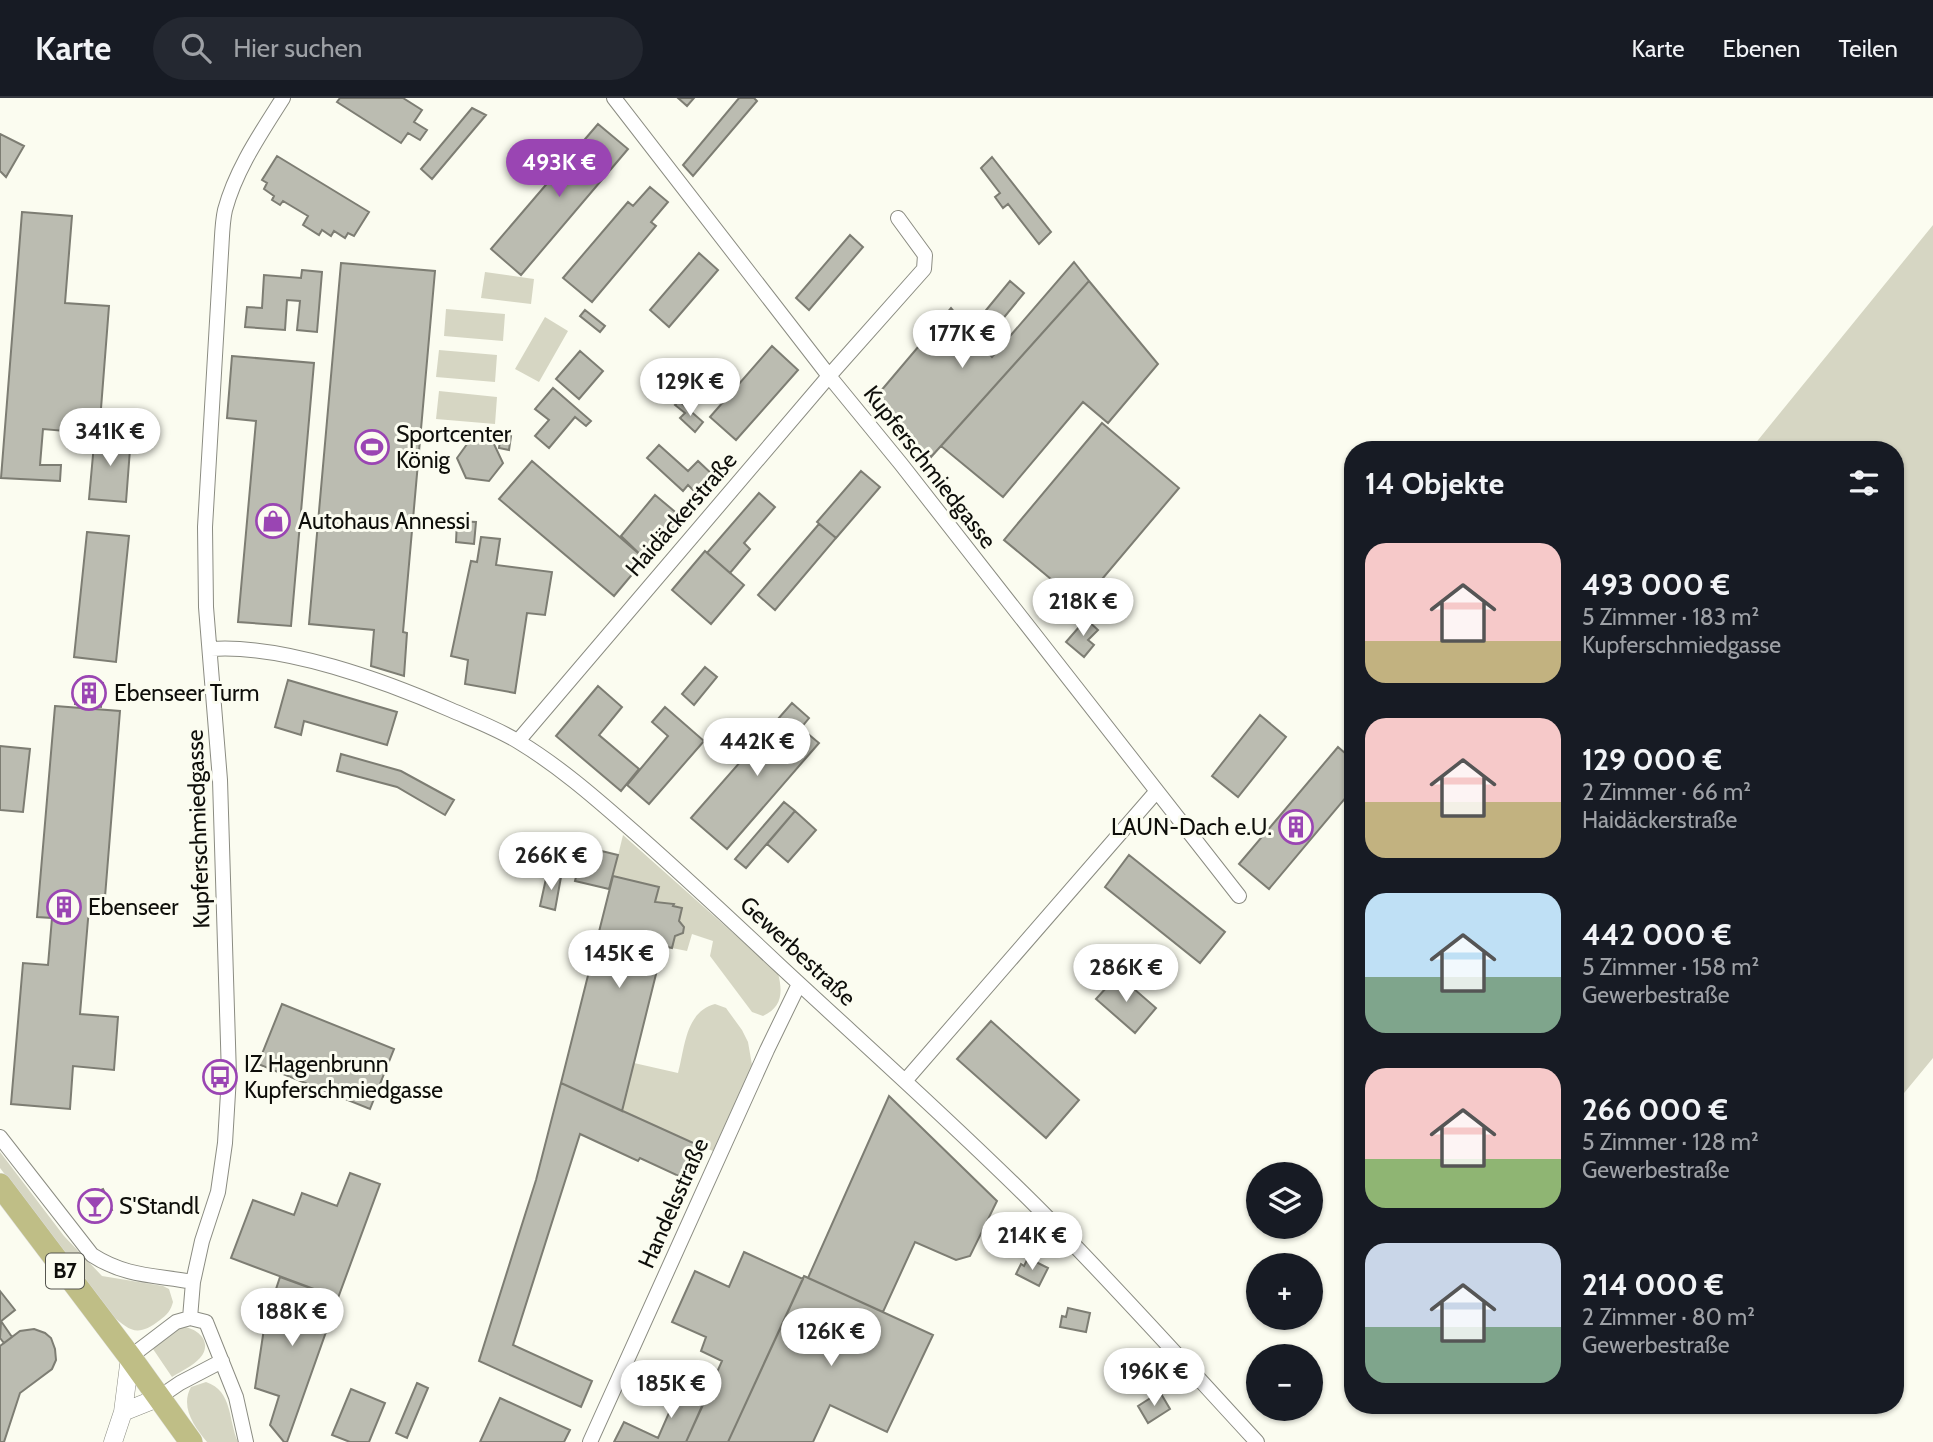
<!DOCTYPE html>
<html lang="de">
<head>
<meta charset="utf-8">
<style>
	body { margin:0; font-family:Cabin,sans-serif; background:#242831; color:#f1f3f6; height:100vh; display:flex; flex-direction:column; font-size:26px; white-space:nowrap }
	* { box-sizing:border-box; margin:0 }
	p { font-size:23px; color:#9ea1a6 }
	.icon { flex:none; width:38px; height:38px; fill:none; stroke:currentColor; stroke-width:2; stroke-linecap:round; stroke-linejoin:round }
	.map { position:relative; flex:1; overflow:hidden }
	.details { position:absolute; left:1344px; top:343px; width:560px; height:973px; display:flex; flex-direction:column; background:#171b24; border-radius:28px; box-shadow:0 2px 5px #0004 }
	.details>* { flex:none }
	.buttons { position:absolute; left:1246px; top:1064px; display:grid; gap:14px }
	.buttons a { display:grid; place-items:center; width:77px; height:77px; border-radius:50%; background:#171b24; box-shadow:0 2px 5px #0004; font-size:35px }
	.price { position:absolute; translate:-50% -60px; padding:0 16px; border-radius:24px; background:#fff; color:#222; font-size:23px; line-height:46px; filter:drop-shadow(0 2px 4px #0008) }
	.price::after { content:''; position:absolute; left:50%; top:42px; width:21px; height:16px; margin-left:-10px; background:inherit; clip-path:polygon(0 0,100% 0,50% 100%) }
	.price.selected { background:#9a45b3; color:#fff }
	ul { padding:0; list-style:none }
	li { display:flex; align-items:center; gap:21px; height:175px; padding:0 21px }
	li span { display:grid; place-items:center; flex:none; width:196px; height:140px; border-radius:21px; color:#555 }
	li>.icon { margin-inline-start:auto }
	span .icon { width:84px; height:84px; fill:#fffc; stroke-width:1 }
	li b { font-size:30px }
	h2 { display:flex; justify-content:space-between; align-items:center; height:84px; padding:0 21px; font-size:30px }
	header { display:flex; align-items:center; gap:42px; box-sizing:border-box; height:98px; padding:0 35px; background:#171b24; border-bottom:2px solid #363941 }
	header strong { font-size:33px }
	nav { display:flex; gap:38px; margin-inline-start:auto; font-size:24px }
	.search { width:490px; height:63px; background:#242831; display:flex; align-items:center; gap:18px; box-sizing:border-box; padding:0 24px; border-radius:38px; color:#9ea1a6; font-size:26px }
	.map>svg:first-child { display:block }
	.green { fill:#d6d6c3 }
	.building { fill:#bbbcb1; stroke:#7d7d73; stroke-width:2 }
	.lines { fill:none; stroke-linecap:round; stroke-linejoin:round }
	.minor-casing { stroke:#8b8c82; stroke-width:16 }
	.tertiary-casing { stroke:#8b8c82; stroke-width:19 }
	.primary-casing { stroke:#ddd; stroke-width:24 }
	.minor { stroke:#fff; stroke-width:14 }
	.tertiary { stroke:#fff; stroke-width:18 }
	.primary { stroke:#bfbe86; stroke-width:23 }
	.labels { text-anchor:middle; stroke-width:6; stroke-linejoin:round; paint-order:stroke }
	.shield { fill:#fbfcf0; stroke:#55554f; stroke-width:2 }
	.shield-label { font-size:21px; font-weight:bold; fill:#0e0e0a }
	.poi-label { font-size:23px; fill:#0e0e0a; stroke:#fbfcf0; text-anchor:start }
	.street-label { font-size:23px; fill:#0e0e0a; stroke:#fbfcf0 }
</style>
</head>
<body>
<header>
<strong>Karte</strong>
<div class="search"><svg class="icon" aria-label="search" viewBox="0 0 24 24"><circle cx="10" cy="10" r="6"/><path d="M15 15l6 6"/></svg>Hier suchen</div>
<nav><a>Karte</a><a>Ebenen</a><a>Teilen</a></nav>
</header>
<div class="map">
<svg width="1933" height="1344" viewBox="0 0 1933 1344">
	<rect width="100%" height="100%" fill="#fbfcf0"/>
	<path class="green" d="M1933,127V960L1895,1006V352H1750Z
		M485,174L534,181L531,206L481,200Z
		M446,211L505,216L503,243L444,238Z
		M545,219L568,233L539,284L515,271Z
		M439,252L497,257L495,284L436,279Z
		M439,293L497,299L495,326L436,321Z
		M623,737L778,875C783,895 782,909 763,918L752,914L710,858L713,843L692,836L687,853L672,850L675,838L681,837L684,832L683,827L679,823L682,810L673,808V806L655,804L658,789L613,778Z
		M715,906L726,910L742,932L748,944L752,967L713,1053L622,1013L634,965L678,975C685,950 685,914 715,906Z
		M0,1054L64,1138L102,1178L163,1188L169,1191L173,1204C171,1212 167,1217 160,1222C138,1239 130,1234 111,1216L0,1070Z
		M184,1229C199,1231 213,1245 200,1260C193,1268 181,1273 172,1279L153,1251L177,1231Z
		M206,1284C233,1293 228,1322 238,1344H207C194,1328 180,1309 191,1289Z"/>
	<path class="building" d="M340,0H403L422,12L414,24L427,32L420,42L408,35L401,45L337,4Z
		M678,0H694L687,8Z
		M739,0H754L757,3L693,78L683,67Z
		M472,10L486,17L432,81L421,71Z
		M598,26L628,51L521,177L491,151Z
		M0,36L24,48L6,79L0,73Z
		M277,58L369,114L354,138L348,135L345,140L334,133L331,138L322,132L319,137L303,127L308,118L283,103L280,107L272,102L274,98L264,91L267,85L262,82Z
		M992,59L1051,134L1039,146L1008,106L1003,110L995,99L1000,95L981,70Z
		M650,89L668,104L651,124L656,128L592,204L563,180L628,104L633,108Z
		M22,114L72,118L65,205L109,208L99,336L43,331L40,367H61L60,383L1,380Z
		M850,137L863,149L809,212L796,200Z
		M699,155L718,172L669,229L650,212Z
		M1074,164L1089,183L931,359L869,307L951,210L992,259Z
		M341,165L435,173L403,534L407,535L404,578L371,568L374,532L309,526Z
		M302,172L322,174L317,234L297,232L300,203L287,202L285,232L245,229L247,209L262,210L264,177L301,180Z
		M1010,183L1024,195L992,234L978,222Z
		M1089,183L1158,266L1108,325L1083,304L1003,399L941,348Z
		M585,212L605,228L600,234L580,218Z
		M772,248L798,272L736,342L710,319Z
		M580,253L603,273L579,301L556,281Z
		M232,258L314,265L291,528L238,524L256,323L227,320Z
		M553,290L591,323L586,328L575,319L549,350L535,338L549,322L535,311Z
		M679,303L703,324L695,334L680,320L685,315L675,307Z
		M1102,325L1179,390L1081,506L1004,442Z
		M95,335L131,338L126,404L89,401Z
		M501,336L511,338L509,352L499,350Z
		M470,342L493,344L503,365L489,383L466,380L457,360Z
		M659,347L688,373L698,363L714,378L697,396L688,387L683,393L647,360Z
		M532,363L645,461L614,498L499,401Z
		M861,373L880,389L836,440L817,424Z
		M759,395L775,409L744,445L750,451L730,475L707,455Z
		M655,397L686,423L678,432L675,430L669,437L667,435L645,461L621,438Z
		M457,423L476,424L474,446L456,444Z
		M819,426L836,440L775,512L758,497Z
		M87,434L129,438L116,564L74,559Z
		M481,439L500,441L496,467L552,474L545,517L527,515L515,595L465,586L468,562L451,558L471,463L477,464Z
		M705,453L744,487L711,526L672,492Z
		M1086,521L1098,532L1088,542L1094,547L1084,559L1066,544Z
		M705,569L717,579L694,607L682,596Z
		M78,582L103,585L101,609L75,606Z
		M288,582L397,614L387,647L304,623L301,637L275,629Z
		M598,588L622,609L599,637L639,671L621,693L556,638Z
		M792,605L809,620L801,630L819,645L727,751L691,720Z
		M55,608L120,613L105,799L90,798L80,916L118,919L114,972L73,968L70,1011L11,1006L23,865L48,867L52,820L37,819Z
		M665,609L704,643L649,706L627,687L668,638L652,624Z
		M1260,617L1286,639L1238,699L1212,678Z
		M0,648L30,651L23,714L0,712Z
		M1338,649L1353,662V691L1269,791L1239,766Z
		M341,656L401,673L454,702L445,717L397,689L337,673Z
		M784,704L795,713L746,770L735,761Z
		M795,713L816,732L788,764L767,746Z
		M589,750L618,757L609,791L575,783L578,771L583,772Z
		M1129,757L1225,834L1200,865L1105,789Z
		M547,776L561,779L555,812L540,808Z
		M613,778L659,789L655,804L674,806L673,808L682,810L679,823L684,829L683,835L675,838L672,850L663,848L622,1013L561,985Z
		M1118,877L1156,910L1135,935L1096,901Z
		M282,906L394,951L370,1011L258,966Z
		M991,923L1079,1002L1046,1040L957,961Z
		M561,985L700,1048L685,1081L640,1060L638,1063L580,1036L513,1247L592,1283L581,1309L479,1263L536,1082Z
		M889,998L997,1103L970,1158L956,1162L915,1144L883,1214L808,1180Z
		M350,1075L380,1086L338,1200L231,1160L253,1102L294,1117L302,1095L337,1108Z
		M103,1091L112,1112L93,1121L83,1100Z
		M744,1154L803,1181L728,1344H686L722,1263L701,1253L706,1239L672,1224L695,1173L729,1189Z
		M1028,1160L1048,1170L1039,1188L1016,1176L1021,1166L1024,1168Z
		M804,1178L933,1237L887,1334L830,1307L813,1344H728Z
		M280,1179L338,1200L287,1344H284L270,1327L279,1298L255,1290L265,1224Z
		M0,1193L15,1212L0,1224Z
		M1068,1210L1090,1215L1086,1234L1060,1229L1062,1218L1066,1219Z
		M1,1223L12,1239L4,1245L0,1240Z
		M34,1231L45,1235L51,1240L55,1251L56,1262L52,1271L20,1295L4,1344H0V1248L20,1233Z
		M1135,1264L1141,1283L1116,1290L1110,1271Z
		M417,1285L428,1290L407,1340L396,1335Z
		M682,1285L708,1296L686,1344H614L624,1324L658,1340Z
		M351,1291L385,1305L369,1344H350L332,1337Z
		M1160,1294L1170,1311L1148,1325L1138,1308Z
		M500,1300L570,1332L564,1344H480Z"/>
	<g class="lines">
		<g class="minor-casing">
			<path id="minor" d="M614,0L829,278L901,366L1239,798
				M211,551C284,546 385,583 451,612C474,622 498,631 519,644C557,667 592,697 625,726C678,772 729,820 780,868C865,947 953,1025 1036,1108C1112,1184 1184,1265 1257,1344
				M518,643L829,278L924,171L925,157L898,120
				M905,983L1156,694
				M0,1039L92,1157C126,1179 155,1177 193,1184
				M190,1220L193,1184L202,1143L218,1094L225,1045L229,978L220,682L206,509L205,429L221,155C222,141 222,125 225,112C236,71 261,35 283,0
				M130,1259L176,1224L190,1220L206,1224L236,1299L246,1344
				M158,1300L180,1285L222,1263
				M590,1344L767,952L799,886"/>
		</g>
		<g class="tertiary-casing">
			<path id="tertiary" d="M123,1314L158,1300
				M113,1344L123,1314L130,1259"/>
		</g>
		<g class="primary-casing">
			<path id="primary" d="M0,1087L130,1259L191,1344"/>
		</g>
		<use href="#minor" class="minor"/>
		<use href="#tertiary" class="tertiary"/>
		<use href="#primary" class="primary"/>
	</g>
	<defs>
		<g id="stadium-ring" transform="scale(1.75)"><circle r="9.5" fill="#fbfcf0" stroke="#9a45b3" stroke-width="1.5"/><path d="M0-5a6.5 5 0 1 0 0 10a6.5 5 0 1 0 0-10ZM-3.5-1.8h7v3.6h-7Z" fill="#9a45b3"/></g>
		<g id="shop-ring" transform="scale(1.75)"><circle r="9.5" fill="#fbfcf0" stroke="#9a45b3" stroke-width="1.5"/><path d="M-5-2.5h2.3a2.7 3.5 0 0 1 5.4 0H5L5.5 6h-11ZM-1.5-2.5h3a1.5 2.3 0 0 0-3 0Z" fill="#9a45b3"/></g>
		<g id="building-ring" transform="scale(1.75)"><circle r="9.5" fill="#fbfcf0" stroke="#9a45b3" stroke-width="1.5"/><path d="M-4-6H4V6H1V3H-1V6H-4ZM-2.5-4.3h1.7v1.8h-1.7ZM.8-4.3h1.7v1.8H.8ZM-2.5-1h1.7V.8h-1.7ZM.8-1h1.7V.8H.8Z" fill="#9a45b3"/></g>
		<g id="bus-ring" transform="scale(1.75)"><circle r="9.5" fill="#fbfcf0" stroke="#9a45b3" stroke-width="1.5"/><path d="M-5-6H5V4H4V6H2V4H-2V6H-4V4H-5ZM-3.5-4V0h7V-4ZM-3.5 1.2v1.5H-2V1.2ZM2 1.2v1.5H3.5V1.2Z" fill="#9a45b3"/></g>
		<g id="bar-ring" transform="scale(1.75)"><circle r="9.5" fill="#fbfcf0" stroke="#9a45b3" stroke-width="1.5"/><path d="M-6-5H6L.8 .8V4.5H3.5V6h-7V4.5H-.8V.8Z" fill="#9a45b3"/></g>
	</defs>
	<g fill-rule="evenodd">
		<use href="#stadium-ring" x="372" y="349"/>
		<use href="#shop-ring" x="273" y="423"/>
		<use href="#building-ring" x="89" y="595"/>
		<use href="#building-ring" x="1296" y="729"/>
		<use href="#building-ring" x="64" y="809"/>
		<use href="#bus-ring" x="220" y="979"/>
		<use href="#bar-ring" x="95" y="1108"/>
	</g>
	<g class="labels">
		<rect class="shield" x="46" y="1155.5" width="38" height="35" rx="5"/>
		<g class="shield-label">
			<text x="65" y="1180">B7</text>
		</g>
		<g class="poi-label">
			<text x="396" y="344">Sportcenter<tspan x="396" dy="26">König</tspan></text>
			<text x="298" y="431">Autohaus Annessi</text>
			<text x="114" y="603">Ebenseer Turm</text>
			<text x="1272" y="737" text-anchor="end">LAUN-Dach e.U.</text>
			<text x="88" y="817">Ebenseer</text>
			<text x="244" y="974">IZ Hagenbrunn<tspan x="244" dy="26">Kupferschmiedgasse</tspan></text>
			<text x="119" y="1116">S'Standl</text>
		</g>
		<g class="street-label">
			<text transform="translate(930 369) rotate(52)" y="8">Kupferschmiedgasse</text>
			<text transform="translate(681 416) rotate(-49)" y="8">Haidäckerstraße</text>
			<text transform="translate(198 731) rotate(-92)" y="8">Kupferschmiedgasse</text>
			<text transform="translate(798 853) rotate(43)" y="8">Gewerbestraße</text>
			<text transform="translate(673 1105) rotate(-66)" y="8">Handelsstraße</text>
		</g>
	</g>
</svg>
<div class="buttons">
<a><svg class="icon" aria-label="layers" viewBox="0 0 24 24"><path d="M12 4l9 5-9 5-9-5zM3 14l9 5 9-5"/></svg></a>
<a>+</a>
<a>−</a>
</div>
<b class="price selected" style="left:559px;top:101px">493K €</b>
<b class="price" style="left:962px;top:272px">177K €</b>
<b class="price" style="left:690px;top:320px">129K €</b>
<b class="price" style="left:110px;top:370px">341K €</b>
<b class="price" style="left:1083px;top:540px">218K €</b>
<b class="price" style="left:757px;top:680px">442K €</b>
<b class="price" style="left:551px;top:794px">266K €</b>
<b class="price" style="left:619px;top:892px">145K €</b>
<b class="price" style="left:1126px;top:906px">286K €</b>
<b class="price" style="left:1032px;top:1174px">214K €</b>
<b class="price" style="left:292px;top:1250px">188K €</b>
<b class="price" style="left:831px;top:1270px">126K €</b>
<b class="price" style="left:1154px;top:1310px">196K €</b>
<b class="price" style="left:671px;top:1322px">185K €</b>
<section class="details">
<h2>14 Objekte<svg class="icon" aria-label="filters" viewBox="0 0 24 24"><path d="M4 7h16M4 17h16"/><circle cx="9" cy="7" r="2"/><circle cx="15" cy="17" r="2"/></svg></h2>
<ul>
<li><span style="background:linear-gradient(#f6c9c9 70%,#c2b280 0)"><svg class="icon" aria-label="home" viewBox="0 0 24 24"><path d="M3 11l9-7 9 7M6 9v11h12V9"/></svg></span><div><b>493 000 €</b><p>5 Zimmer · 183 m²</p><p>Kupferschmiedgasse</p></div></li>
<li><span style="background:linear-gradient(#f6c9c9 60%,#c2b280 0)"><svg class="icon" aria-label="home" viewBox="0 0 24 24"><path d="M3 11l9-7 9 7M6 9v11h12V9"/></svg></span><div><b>129 000 €</b><p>2 Zimmer · 66 m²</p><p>Haidäckerstraße</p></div></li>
<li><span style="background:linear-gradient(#bfe0f5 60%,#7fa58c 0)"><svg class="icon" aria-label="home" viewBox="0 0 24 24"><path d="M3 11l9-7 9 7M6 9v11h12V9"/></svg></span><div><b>442 000 €</b><p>5 Zimmer · 158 m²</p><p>Gewerbestraße</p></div></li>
<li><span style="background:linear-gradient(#f6c9c9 65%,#8fb573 0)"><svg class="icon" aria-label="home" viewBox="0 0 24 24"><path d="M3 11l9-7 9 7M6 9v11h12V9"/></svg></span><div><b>266 000 €</b><p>5 Zimmer · 128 m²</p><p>Gewerbestraße</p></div></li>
<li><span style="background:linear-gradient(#c9d6e8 60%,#7fa58c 0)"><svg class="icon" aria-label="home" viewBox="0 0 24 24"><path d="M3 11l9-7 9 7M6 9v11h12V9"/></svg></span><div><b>214 000 €</b><p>2 Zimmer · 80 m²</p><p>Gewerbestraße</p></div></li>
</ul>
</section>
</div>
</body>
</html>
